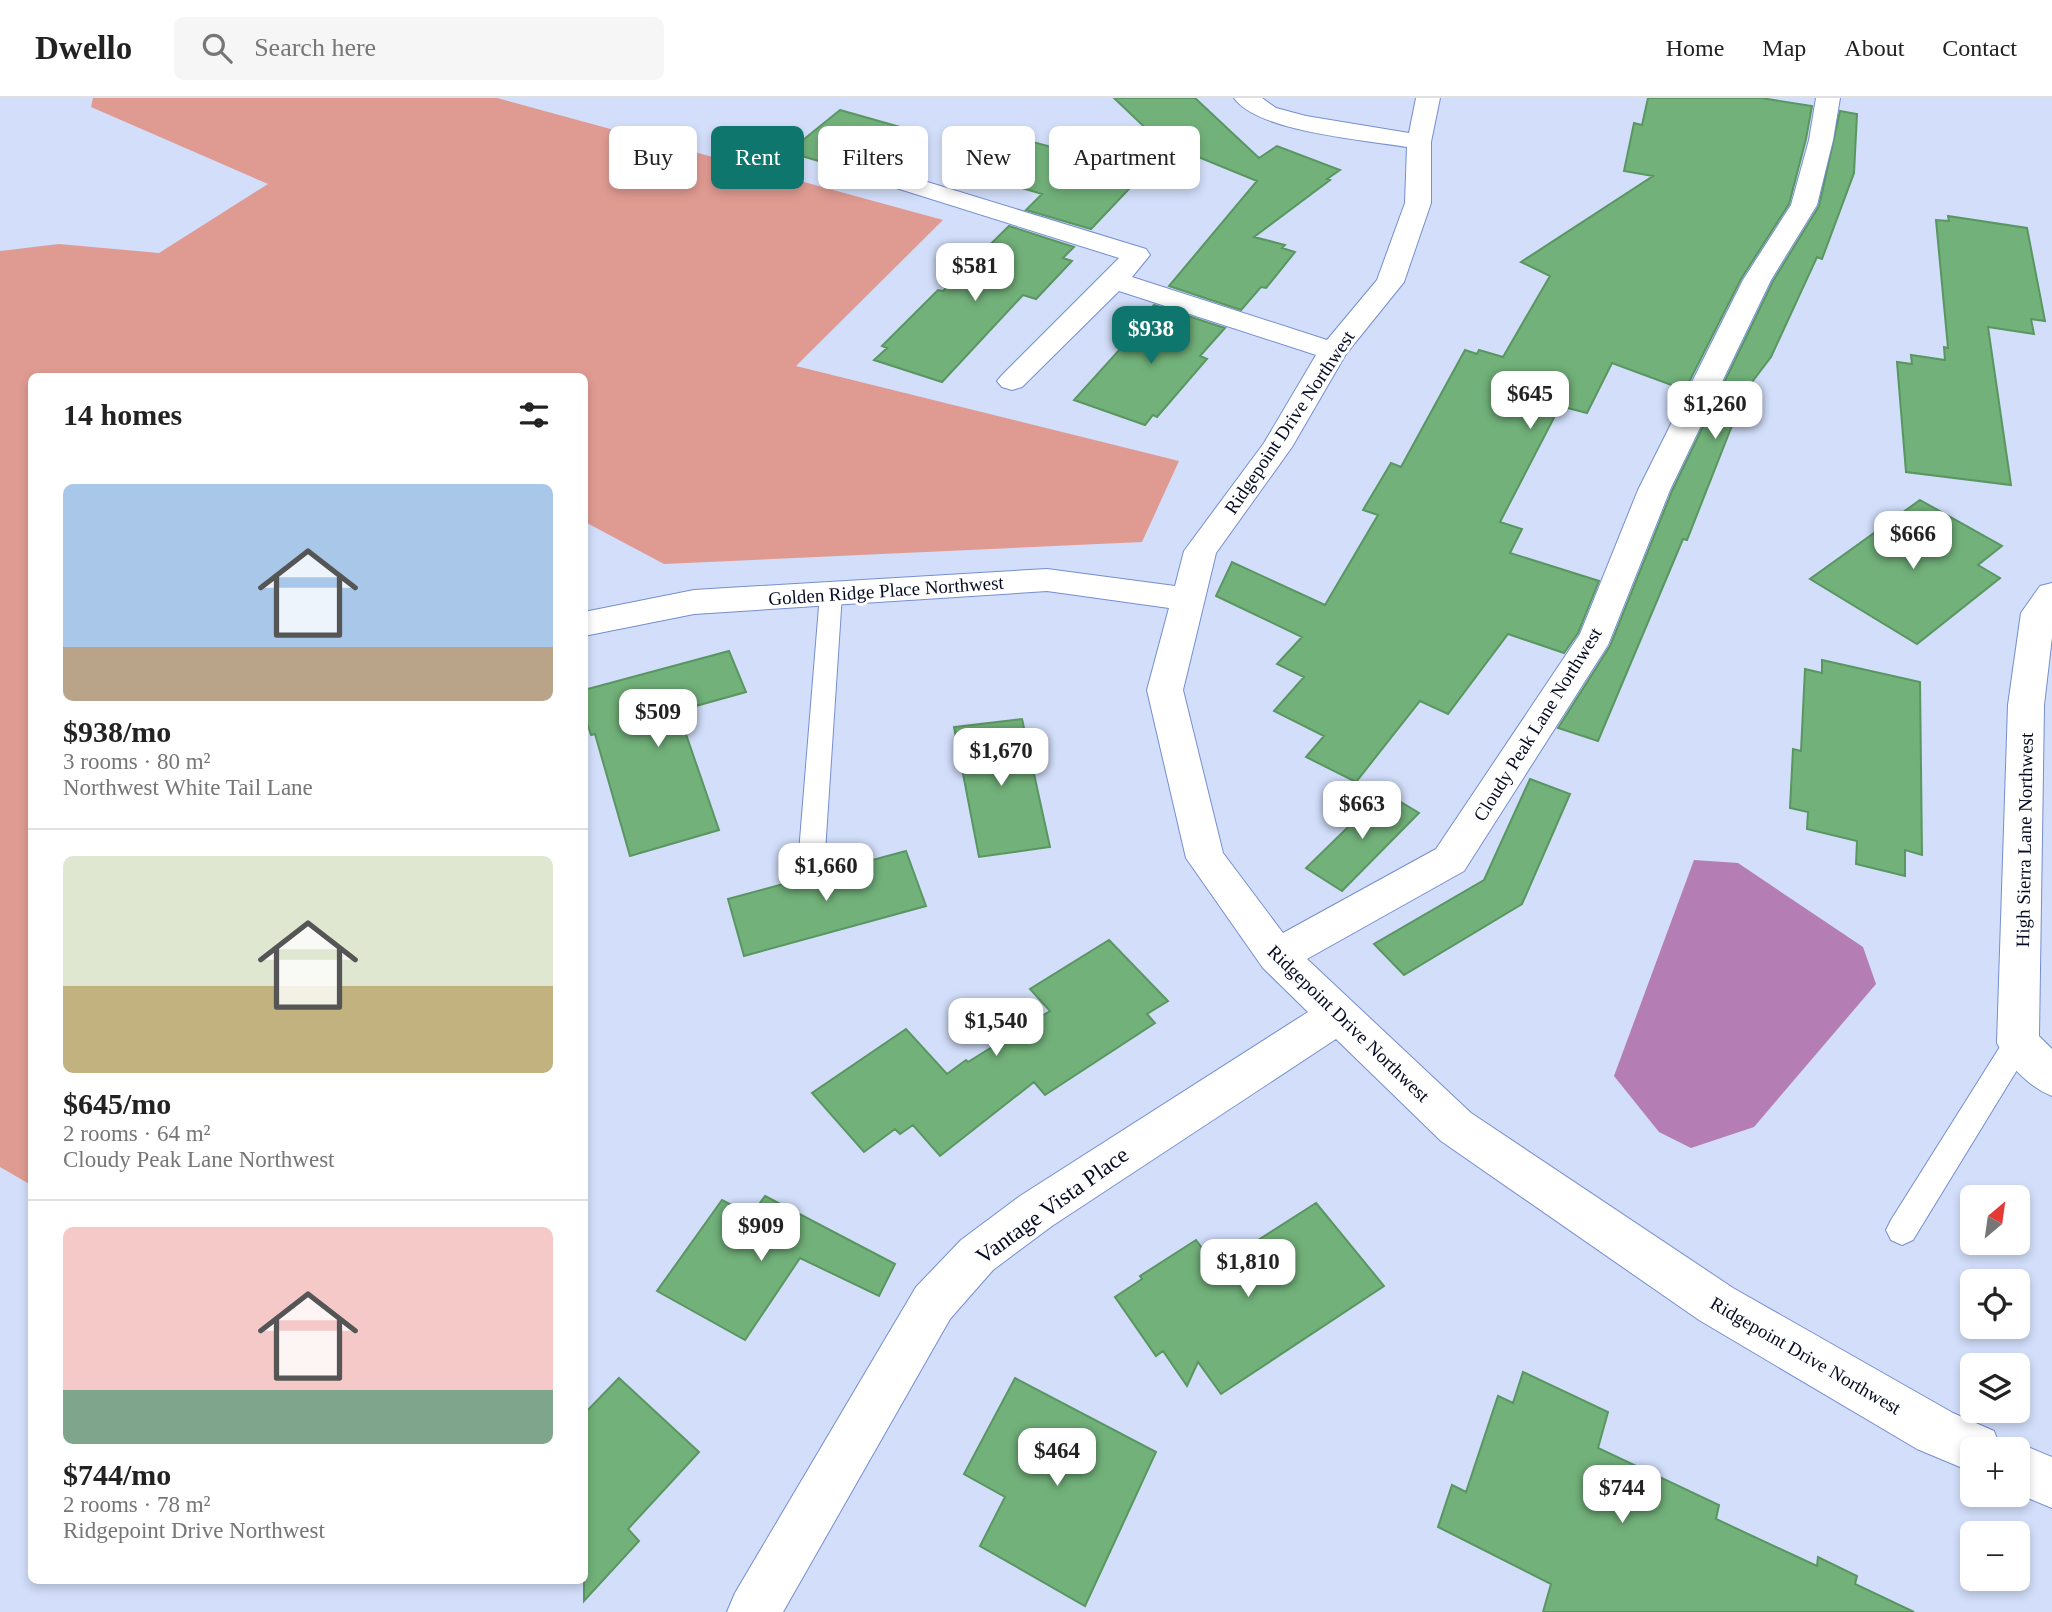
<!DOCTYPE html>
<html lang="en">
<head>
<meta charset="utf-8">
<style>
	body { margin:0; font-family:"Times New Roman",serif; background:#f6f6f6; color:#222; height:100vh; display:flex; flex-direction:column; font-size:26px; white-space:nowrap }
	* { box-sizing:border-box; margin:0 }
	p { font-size:23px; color:#767676 }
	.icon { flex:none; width:38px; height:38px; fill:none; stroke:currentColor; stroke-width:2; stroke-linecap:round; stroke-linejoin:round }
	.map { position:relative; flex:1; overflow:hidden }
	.panel { position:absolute; left:28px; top:275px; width:560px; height:1211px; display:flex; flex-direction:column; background:#fff; border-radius:10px; box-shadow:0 4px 10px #0003 }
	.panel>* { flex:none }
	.top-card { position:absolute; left:609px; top:28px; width:665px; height:63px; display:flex; gap:14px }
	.needle { width:46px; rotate:29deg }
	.controls { position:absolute; left:1960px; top:1087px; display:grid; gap:14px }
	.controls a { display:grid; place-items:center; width:70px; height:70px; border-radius:10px; background:#fff; box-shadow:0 4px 10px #0003; font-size:35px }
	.price { position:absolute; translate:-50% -60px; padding:0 16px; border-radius:14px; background:#fff; color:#222; font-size:23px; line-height:46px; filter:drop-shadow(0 2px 4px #0008) }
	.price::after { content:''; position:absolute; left:50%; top:42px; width:21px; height:16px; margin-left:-10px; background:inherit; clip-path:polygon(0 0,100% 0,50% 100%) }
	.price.current { background:#0f766e; color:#fff }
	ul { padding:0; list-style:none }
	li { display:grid; align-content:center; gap:14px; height:371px; padding:0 35px }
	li+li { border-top:2px solid #e0e0e0 }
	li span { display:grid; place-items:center; height:217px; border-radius:10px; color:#555 }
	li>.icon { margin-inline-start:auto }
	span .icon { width:126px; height:126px; fill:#fffc; stroke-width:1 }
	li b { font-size:30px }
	h2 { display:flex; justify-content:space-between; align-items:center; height:84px; padding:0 35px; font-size:30px }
	.chip { padding:0 24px; border-radius:10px; background:#fff; box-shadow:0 4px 10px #0003; font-size:24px; line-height:63px }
	.chip.current { background:#0f766e; color:#fff }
	header { display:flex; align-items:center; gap:42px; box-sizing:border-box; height:98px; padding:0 35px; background:#fff; border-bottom:2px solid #e0e0e0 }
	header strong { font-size:33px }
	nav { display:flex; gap:38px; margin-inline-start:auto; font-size:24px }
	.search { width:490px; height:63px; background:#f6f6f6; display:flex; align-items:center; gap:18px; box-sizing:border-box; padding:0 24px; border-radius:10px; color:#767676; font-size:26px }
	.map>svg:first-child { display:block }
	.green { fill:#df9b92 }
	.water { fill:#b47db3 }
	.building { fill:#72b17a; stroke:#599661; stroke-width:2 }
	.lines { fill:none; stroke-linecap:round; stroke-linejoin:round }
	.service-casing { stroke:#758ed0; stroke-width:2 }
	.minor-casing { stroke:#758ed0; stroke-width:2 }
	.service { fill:#fff; fill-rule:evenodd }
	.minor { fill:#fff; fill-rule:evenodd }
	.labels { text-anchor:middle; stroke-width:6; stroke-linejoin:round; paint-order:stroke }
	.street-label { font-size:19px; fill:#040a22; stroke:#fff }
	.near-street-label { font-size:23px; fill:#040a22; stroke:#fff }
</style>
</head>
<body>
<header>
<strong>Dwello</strong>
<div class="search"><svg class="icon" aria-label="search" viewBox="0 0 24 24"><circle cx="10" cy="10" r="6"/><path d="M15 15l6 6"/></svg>Search here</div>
<nav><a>Home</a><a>Map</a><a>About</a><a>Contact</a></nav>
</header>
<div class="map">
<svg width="2052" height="1514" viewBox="0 0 2052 1514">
	<rect width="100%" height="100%" fill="#d2defa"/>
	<path class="green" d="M93,0H497L943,122L796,268L1179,363L1142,444L664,466L585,424L584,278H32L31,1087L0,1069V153L59,146L159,155L268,86L91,9Z"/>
	<path class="water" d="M1694,762L1738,765L1863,849L1876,886L1754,1029L1691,1050L1659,1034L1614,978Z"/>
	<path class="building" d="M1114,0H1195L1259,60L1277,48L1340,72L1327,81L1330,82L1254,139L1285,147L1282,150L1295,154L1266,190L1261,189L1241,212L1169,188L1257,83L1159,43Z
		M1648,0H1761L1812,8L1806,41L1789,106L1741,181L1685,292L1612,265L1587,315L1560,308L1500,424L1522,431L1510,455L1599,483L1578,535L1564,555L1508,536L1448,616L1420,603L1356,684L1306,659L1324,638L1274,613L1304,579L1277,566L1302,539L1216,498L1232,464L1325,507L1378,417L1363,412L1391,365L1401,369L1465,252L1477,256L1479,252L1503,259L1550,178L1521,164L1653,78L1624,73L1634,25L1642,27Z
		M840,12L907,31L856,74L788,54Z
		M1840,13L1857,16L1854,75L1822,161L1817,159L1771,259L1746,292L1687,442L1683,441L1598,643L1558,630L1610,548L1672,393L1773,183L1819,108Z
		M1000,38L1015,42L1018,40L1145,74L1091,131L1026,112L1042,96L963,72Z
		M1948,118L2027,130L2045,223L2031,221L2034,236L1988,229L2011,387L1906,374L1897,264L1912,266L1911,257L1945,262L1944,249L1948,250L1936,122L1949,123Z
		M1009,128L1074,149L1063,160L1072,163L1036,201L1023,197L942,284L874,262L887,250L882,248L938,192L943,193Z
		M1154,207L1225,230L1200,258L1207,261L1157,319L1153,317L1145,327L1074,302L1122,249L1119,248Z
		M1920,402L2002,448L1978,467L2000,480L1917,546L1810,481Z
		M729,553L746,594L678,613L719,732L630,758L595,636L591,637L584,615V592Z
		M1822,562L1920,584L1922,757L1905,752V778L1856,766L1857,743L1807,731L1808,714L1790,710L1793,651L1801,653L1805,571L1822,575Z
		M1022,621L1050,749L979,759L954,629Z
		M1530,681L1570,696L1522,806L1404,877L1374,846L1484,782Z
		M1384,694L1419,715L1342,793L1306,770Z
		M906,753L926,808L744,858L728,801Z
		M1109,842L1168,903L1147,916L1155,925L1045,997L1034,984L940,1058L913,1027L900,1036L895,1031L864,1054L812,995L906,931L947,976L966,962L968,964L1050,913L1030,891Z
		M765,1098L895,1166L879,1198L800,1160L745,1242L657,1193L722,1102L751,1117Z
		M1316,1105L1384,1188L1221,1296L1198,1264L1187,1288L1163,1253L1156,1258L1115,1199L1142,1181L1140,1178L1196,1142L1216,1169Z
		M1523,1274L1608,1314L1598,1350L1719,1407L1716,1421L1817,1468L1818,1459L1857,1478L1855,1486L1914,1514H1543L1551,1486L1438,1429L1452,1387L1466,1394L1498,1298L1513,1305Z
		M619,1280L699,1354L628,1431L639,1443L584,1503V1316Z
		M1015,1280L1156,1354L1085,1508L980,1448L1005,1399L964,1376Z"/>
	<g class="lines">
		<g class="service-casing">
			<path id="service" d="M831,488L839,490L842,496L825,754L821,761L812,764L803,761L799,754L820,496L823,490Z
				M2018,933L2028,936L2032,945L2028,954L1913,1142L1902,1147L1891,1142L1886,1132L1891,1122L2008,936Z"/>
		</g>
		<g class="minor-casing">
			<path id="minor" d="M1234,0H1262L1276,10L1306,18L1409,35L1416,0H1440L1431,44V105L1404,184L1346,256L1292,349L1216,455L1183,592L1223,755L1283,835L1436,751L1580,536L1638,392L1743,182L1791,107L1809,42L1816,0H1840L1833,42L1817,107L1771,182L1670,392L1608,547L1464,773L1307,861L1471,1015L1733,1190L1953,1315L1994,1333L2001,1351H1972V1374L1917,1351L1699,1222L1441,1043L1336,941L1052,1128L993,1172L950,1221L783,1514H727L735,1495L916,1189L961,1142L1020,1098L1308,914L1263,870L1186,760L1147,592L1169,510L1047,493L694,516L584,538V514L694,492L1047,471L1175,488L1184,453L1264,345L1316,257L1119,193L1022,289L1012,292L1002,289L997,283L1002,277L1119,160L893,89L889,84L893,79L902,76L911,79L1146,151L1150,157L1132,179L1327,242L1377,182L1405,105L1407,49C1365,42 1258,34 1234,0Z
				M2052,485V539L2044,607L2039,938L2052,951V998C2029,989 2008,967 1997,945L2008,607L2021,515L2040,488Z
				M2018,1345L2052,1359V1410L2018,1396V1351H2003Z"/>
		</g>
		<use href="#service" class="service"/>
		<use href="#minor" class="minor"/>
	</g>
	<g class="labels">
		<g class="street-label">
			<text transform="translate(1289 324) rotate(-56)" y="7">Ridgepoint Drive Northwest</text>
			<text transform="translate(886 492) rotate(-4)" y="7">Golden Ridge Place Northwest</text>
			<text transform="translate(1537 626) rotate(-58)" y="7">Cloudy Peak Lane Northwest</text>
			<text transform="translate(2024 742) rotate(-89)" y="7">High Sierra Lane Northwest</text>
			<text transform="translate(1349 925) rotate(44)" y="7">Ridgepoint Drive Northwest</text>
			<text transform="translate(1806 1257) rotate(30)" y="7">Ridgepoint Drive Northwest</text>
		</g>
		<g class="near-street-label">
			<text transform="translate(1052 1107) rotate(-36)" y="8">Vantage Vista Place</text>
		</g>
	</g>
</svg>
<div class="controls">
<a><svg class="needle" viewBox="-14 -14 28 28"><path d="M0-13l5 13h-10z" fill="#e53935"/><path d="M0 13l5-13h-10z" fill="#767676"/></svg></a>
<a><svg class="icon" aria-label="locate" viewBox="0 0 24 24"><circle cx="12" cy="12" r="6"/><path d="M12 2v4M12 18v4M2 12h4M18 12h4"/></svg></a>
<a><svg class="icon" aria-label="layers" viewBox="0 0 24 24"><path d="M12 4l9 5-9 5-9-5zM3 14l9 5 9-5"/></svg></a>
<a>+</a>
<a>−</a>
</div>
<b class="price" style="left:975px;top:205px">$581</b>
<b class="price current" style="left:1151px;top:268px">$938</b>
<b class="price" style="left:1530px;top:333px">$645</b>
<b class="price" style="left:1715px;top:343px">$1,260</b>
<b class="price" style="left:1913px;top:473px">$666</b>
<b class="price" style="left:658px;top:651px">$509</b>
<b class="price" style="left:1001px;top:690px">$1,670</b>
<b class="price" style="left:1362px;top:743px">$663</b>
<b class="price" style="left:826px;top:805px">$1,660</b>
<b class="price" style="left:996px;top:960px">$1,540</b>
<b class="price" style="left:761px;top:1165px">$909</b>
<b class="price" style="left:1248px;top:1201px">$1,810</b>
<b class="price" style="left:1057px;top:1390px">$464</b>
<b class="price" style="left:1622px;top:1427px">$744</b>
<div class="top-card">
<a class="chip">Buy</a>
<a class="chip current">Rent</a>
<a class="chip">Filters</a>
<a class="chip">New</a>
<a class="chip">Apartment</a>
</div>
<section class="panel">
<h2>14 homes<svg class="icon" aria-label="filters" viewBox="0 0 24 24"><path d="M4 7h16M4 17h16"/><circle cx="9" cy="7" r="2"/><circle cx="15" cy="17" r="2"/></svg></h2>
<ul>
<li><span style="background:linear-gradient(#a9c7e8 75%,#b9a48a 0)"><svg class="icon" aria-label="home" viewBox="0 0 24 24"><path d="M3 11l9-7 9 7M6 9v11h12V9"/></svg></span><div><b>$938/mo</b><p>3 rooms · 80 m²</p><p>Northwest White Tail Lane</p></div></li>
<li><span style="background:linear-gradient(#dfe7d0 60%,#c2b280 0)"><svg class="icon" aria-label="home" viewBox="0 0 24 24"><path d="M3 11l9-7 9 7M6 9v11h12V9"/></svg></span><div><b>$645/mo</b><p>2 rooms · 64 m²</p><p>Cloudy Peak Lane Northwest</p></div></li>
<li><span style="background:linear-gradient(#f6c9c9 75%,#7fa58c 0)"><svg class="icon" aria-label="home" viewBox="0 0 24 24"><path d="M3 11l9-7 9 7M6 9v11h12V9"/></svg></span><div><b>$744/mo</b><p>2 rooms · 78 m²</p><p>Ridgepoint Drive Northwest</p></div></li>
</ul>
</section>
</div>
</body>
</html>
